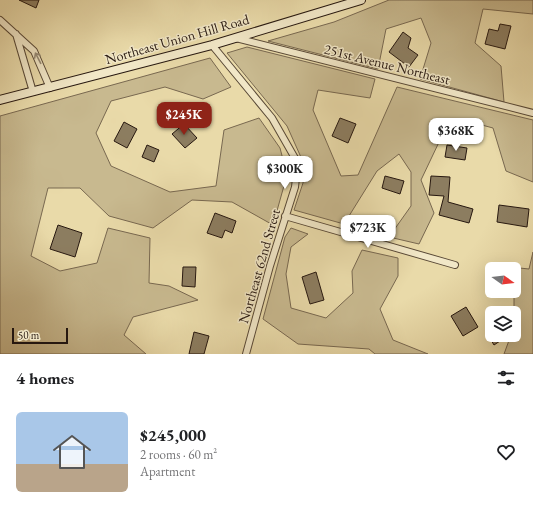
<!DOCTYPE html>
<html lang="en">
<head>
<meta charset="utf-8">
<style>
	body { margin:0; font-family:"EB Garamond",serif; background:#f2f2f2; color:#202124; height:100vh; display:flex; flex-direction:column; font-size:15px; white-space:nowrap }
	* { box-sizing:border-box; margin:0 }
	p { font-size:13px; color:#757577 }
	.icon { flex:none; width:22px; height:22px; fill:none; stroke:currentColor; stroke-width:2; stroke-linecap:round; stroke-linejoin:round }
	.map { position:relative; height:354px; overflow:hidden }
	.sheet { display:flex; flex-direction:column; background:#fff; flex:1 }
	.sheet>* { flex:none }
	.needle { width:26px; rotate:104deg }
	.controls { position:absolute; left:485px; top:262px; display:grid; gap:8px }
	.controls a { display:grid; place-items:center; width:36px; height:36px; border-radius:6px; background:#fff; box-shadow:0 4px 16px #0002; font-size:20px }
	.scale { position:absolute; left:12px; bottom:10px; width:56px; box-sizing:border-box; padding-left:4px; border:2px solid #271810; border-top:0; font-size:11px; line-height:14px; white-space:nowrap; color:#271810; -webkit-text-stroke:3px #f1e7c7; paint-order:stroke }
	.price { position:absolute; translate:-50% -34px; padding:0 9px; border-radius:8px; background:#fff; color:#222; font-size:13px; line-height:26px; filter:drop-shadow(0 1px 2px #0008) }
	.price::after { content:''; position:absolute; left:50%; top:24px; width:12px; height:9px; margin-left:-6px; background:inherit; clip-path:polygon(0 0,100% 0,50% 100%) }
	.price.current { background:#8f2418; color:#fff }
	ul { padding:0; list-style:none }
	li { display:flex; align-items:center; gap:12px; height:100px; padding:0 16px }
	li span { display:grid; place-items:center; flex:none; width:112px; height:80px; border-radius:6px; color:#555 }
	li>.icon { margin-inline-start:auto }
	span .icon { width:48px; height:48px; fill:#fffc; stroke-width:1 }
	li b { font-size:17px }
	h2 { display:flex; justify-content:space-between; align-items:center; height:48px; padding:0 16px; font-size:17px }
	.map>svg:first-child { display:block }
	.green { fill:#c8b98f; stroke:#786850 }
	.building { fill:#8c7d60; stroke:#271810 }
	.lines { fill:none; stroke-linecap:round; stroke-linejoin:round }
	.street-casing { stroke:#584836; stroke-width:8 }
	.secondary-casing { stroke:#271810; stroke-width:10 }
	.street { stroke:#f1e7c7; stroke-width:6 }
	.secondary { stroke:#f1e7c7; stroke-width:8 }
	.oneway { stroke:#968a75 }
	.labels { text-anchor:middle; stroke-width:3; stroke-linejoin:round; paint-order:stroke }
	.street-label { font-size:14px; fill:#271810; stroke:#f1e7c7 }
</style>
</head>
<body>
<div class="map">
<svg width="533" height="354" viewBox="0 0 533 354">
	<rect width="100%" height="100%" fill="#e9daa9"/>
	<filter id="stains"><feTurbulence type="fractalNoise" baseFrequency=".005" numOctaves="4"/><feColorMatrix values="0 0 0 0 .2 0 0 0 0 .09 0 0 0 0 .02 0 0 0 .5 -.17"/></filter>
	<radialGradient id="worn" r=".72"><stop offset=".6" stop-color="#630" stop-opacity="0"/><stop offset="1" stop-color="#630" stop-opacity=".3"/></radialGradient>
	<path class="green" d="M389,0H533V14L483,9L475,43L501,66L504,102L420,79L431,43L421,18L386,29L378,69L268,41L334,22Z
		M247,47L375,79L370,98L318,90L313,110L341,176L358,175L397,87L533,120V182L506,171L493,128L467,121L440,140L421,180L434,213L419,244L389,237L411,206V172L399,154L377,171L344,224L294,210L303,183L304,164L287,126L227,53Z
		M210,58L231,87L203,99L165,87L111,101L96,133L111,166L170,192L216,186L224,130L259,118L280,148L287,175L273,225L232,202L192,200L153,228L109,216L80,188H48L31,256L60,271L97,263L108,228L150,238L149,283L169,286L198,300L133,317L124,335L146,354H0V116Z
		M291,228L308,234L291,247L286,274L291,308L326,318L353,293L352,271L362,250L398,258V276L380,309L393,340L428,354H375L369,349L298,344L263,319L285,237Z
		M533,252V354H504L511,335H514V269H492V274L489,272L491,265L529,269Z"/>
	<path class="building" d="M19,0H39L36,8Z
		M500,24L511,26L505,49L485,44L489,29L498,31Z
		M403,32L411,38L408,48L418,55L409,67L389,52Z
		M340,118L356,124L348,143L332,136Z
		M124,122L137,129L127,148L114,141Z
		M184,124L197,138L185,148L172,134Z
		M147,145L159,150L154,162L142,157Z
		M447,145L467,148L465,160L445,157Z
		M385,176L404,181L400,194L382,188Z
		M431,176L450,177L448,202L473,209L469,223L439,215L444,196L429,195Z
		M499,205L529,209L527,227L497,222Z
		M215,213L236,221L232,233L225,230L222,238L207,233Z
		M58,225L82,233L75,257L50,249Z
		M183,267H196L195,287L182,286Z
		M316,272L324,300L310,304L302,277Z
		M466,307L478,327L463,336L451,316Z
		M194,332L209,336L204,354H189Z
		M488,335H509L494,345Z"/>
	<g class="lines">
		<g class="street-casing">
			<path id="street" d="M0,20L34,51L50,88
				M16,34L33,92
				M236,38L533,113
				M212,45L272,118L296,160L297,169L295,187L270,266L246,354
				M285,216L455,265"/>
		</g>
		<g class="secondary-casing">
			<path id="secondary" d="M0,100L212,45L361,0"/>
		</g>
		<use href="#street" class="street"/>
		<use href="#secondary" class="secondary"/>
	</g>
	<defs><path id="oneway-shaft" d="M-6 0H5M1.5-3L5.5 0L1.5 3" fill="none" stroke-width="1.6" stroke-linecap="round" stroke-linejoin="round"/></defs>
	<use class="oneway" href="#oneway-shaft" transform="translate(38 58) rotate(-117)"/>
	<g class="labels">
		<g class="street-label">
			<text transform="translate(177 39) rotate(-16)" y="5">Northeast Union Hill Road</text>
			<text transform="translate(387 64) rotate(14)" y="5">251st Avenue Northeast</text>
			<text transform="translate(259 266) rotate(-74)" y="5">Northeast 62nd Street</text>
		</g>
	</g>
	<rect width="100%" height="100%" filter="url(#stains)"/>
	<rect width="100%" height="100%" fill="url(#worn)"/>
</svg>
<div class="controls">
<a><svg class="needle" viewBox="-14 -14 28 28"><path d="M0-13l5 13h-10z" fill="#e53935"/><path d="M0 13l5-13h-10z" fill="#757577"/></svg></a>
<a><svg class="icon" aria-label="layers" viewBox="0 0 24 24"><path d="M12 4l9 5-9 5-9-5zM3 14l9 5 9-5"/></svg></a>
</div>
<div class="scale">50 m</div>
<b class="price current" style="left:184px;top:136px">$245K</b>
<b class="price" style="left:456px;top:152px">$368K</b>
<b class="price" style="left:285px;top:190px">$300K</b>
<b class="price" style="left:368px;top:249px">$723K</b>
</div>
<section class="sheet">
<h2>4 homes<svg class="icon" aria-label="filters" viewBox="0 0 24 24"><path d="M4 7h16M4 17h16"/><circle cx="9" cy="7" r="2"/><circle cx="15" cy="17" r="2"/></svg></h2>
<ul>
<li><span style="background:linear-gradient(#a9c7e8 65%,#b9a48a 0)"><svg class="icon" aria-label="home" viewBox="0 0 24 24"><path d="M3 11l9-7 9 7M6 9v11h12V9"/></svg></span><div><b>$245,000</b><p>2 rooms · 60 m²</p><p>Apartment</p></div><svg class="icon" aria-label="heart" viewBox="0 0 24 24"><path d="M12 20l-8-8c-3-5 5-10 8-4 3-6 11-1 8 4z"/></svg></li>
</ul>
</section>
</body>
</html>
